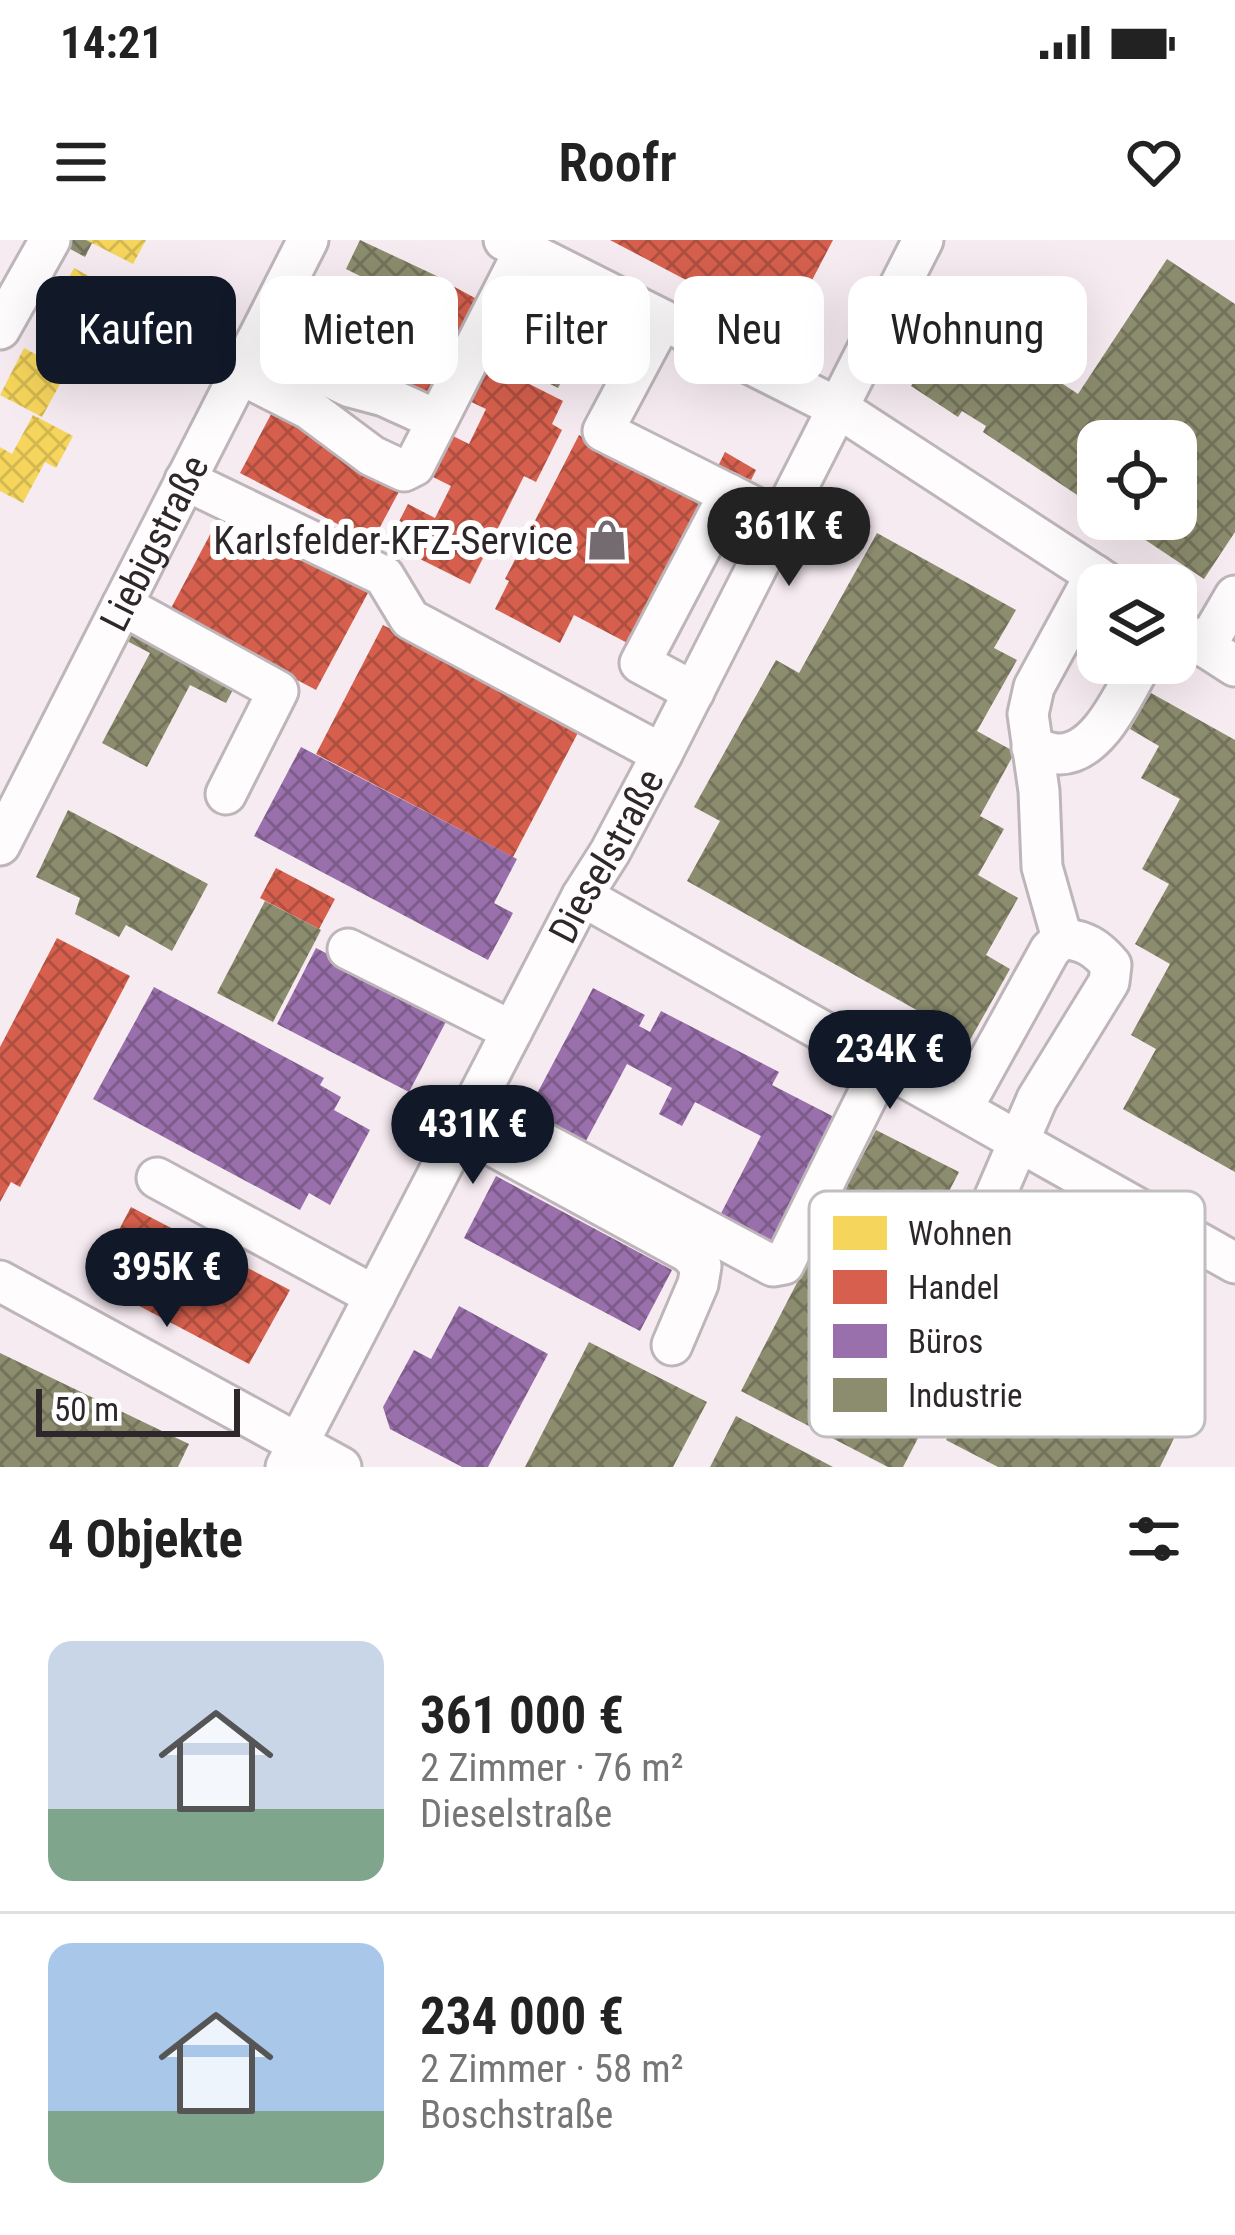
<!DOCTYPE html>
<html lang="de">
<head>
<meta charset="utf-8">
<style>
	body { margin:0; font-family:"Roboto Condensed",sans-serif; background:#f6f6f6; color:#222; height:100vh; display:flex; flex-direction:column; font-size:45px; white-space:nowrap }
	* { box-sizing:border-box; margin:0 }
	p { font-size:39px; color:#767676 }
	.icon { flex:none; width:66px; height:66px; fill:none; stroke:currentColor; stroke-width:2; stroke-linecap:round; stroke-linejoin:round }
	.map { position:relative; height:1227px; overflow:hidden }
	.drawer { display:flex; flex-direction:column; background:#fff; flex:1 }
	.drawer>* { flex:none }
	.hud { position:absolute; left:36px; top:36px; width:1164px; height:108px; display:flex; gap:24px }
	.tools { position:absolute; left:1077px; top:180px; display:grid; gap:24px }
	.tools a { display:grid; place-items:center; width:120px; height:120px; border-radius:24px; background:#fff; box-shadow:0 12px 48px #0002; font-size:60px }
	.scale { position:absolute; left:36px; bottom:30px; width:204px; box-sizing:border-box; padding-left:12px; border:6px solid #2d262a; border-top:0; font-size:33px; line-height:42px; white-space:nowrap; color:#2d262a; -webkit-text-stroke:9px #fff; paint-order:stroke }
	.price { position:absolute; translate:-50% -102px; padding:0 27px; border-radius:42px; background:#111827; color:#fff; font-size:39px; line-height:78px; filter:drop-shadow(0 3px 6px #0008) }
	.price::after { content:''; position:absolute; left:50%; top:72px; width:36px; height:27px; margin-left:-18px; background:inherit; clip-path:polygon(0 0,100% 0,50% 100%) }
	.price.current { background:#222; color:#fff }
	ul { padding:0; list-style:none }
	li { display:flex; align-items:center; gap:36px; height:300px; padding:0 48px }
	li+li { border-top:3px solid #e0e0e0 }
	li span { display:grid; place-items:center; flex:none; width:336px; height:240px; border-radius:24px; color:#555 }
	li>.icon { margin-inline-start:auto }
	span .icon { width:144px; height:144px; fill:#fffc; stroke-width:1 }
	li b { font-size:51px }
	h2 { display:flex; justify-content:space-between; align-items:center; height:144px; padding:0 48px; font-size:51px }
	.pill { padding:0 42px; border-radius:24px; background:#fff; box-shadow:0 12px 48px #0002; font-size:42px; line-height:108px }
	.pill.current { background:#111827; color:#fff }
	.status { display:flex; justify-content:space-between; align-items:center; height:84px; padding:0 60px; background:#fff; direction:ltr }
	.status svg { height:33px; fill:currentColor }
	header { display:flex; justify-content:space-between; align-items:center; height:156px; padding:0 48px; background:#fff; font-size:54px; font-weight:600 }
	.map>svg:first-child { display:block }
	.homes { fill:url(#homes-cross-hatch) }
	.shops { fill:url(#shops-cross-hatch) }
	.offices { fill:url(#offices-cross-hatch) }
	.industry { fill:url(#industry-cross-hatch) }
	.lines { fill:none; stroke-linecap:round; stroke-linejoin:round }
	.minor-casing { stroke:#bdb5b9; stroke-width:45 }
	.minor { stroke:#fefcfd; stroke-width:39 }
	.labels { text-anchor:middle; stroke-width:12; stroke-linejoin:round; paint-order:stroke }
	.poi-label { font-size:39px; fill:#2d262a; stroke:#fff; text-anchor:end }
	.street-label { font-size:39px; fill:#2d262a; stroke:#fff }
	.key { fill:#fff; stroke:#c0bebf; stroke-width:3 }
	.key-label { font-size:33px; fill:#2d262a }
</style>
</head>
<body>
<div class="status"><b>14:21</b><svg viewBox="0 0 49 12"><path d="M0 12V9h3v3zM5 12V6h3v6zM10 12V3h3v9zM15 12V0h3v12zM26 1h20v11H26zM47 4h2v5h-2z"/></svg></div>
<header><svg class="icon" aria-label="menu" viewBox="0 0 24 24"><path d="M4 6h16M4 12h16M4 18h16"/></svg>Roofr<svg class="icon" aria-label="heart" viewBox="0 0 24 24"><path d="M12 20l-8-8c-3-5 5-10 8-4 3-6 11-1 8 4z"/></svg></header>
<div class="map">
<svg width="1235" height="1227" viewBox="0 0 1235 1227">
	<defs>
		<pattern id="homes-cross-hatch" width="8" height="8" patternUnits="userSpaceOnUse" patternTransform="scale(3)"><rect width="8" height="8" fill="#f6d55c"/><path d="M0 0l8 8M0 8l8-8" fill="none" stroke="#d3b750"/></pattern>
		<pattern id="shops-cross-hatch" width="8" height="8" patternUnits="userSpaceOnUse" patternTransform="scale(3)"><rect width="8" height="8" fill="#d6604d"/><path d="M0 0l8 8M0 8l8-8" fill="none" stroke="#ae4f40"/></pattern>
		<pattern id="offices-cross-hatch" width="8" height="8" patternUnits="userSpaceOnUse" patternTransform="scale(3)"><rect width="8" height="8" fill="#9970ab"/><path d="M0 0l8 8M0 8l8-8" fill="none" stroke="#7d5c8b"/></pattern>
		<pattern id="industry-cross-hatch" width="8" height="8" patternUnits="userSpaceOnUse" patternTransform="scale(3)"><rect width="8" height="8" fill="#8c8c6e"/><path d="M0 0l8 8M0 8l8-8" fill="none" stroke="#73725b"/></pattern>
	</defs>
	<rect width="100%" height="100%" fill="#f6ebf1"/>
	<path class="homes" d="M86,0H146L133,24Z
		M74,28L145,67L114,123L58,91L65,79L50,71Z
		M24,108L67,131L42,177L0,155Z
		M33,175L73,196L56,228L45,222L23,263L0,251V207L12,214Z"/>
	<path class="shops" d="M610,0H833L785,92Z
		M337,42L428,89L451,45L486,64L464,106L455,101L424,160L353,123L345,139L299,116Z
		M482,120L563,161L552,184L562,190L536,242L524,236L470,344L388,303L408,264L435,278L451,246L425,233L445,192L469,204L486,169L463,158Z
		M278,161L403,244L372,302L240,233Z
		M579,195L709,262L635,407L574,375L560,403L495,369L509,341L505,339Z
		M725,212L756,230L751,240L718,226Z
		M222,272L369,351L316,450L169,372Z
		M383,385L581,487L513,617L316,514Z
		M276,628L335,659L319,689L260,658Z
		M57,698L130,736L20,947L11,942L0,962V807Z
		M131,967L290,1050L249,1124L92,1041Z"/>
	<path class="offices" d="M301,507L517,619L494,663L513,673L488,720L254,596Z
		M316,708L449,776L409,852L277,784Z
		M154,747L324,838L320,845L341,857L334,870L370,890L330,965L309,953L300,970L93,859Z
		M593,748L645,775L639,786L650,792L661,771L779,832L772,845L840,880L771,1012L716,983L761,896L695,862L682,886L659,874L672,848L627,824L580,912L522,882Z
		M496,936L672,1030L640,1091L464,998Z
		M459,1066L548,1114L488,1227H462L390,1189L383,1167L414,1110L431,1119Z"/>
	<path class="industry" d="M64,0H86L92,3L85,17L61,4Z
		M360,0L441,38L426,69L346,29Z
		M1167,19L1235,64V292L1204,339L1114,279H1176V201H1098V269L983,192L986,186L962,171L958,177L911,146L956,79L1009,114L1004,122L1017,131L1025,119L1078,154Z
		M527,84L578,110L558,148L507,122Z
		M61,93L100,115L86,141L47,120Z
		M877,293L1016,370L994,408L1017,420L977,491L1015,512L980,576L1004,589L978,635L1018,658L986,715L1010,729L970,800L687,641L720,581L694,567L776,420L799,433Z
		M137,378L242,433L226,463L190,445L147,527L102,503L150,413L125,400Z
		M1151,453L1235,500V932L1123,869L1156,809L1131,795L1170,724L1135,704L1169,644L1142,629L1180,559L1141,538L1159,506L1130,489Z
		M68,570L208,644L172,711L126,685L119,697L75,674L80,658L36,637Z
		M265,661L321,690L273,782L217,753Z
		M876,890L959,932L836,1170L875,1190L902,1139L939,1158L903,1227H888L741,1151Z
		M1003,1089L1124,1151L1135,1131L1194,1157L1160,1227H998L946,1200Z
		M589,1102L707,1162L673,1227H525Z
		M0,1113L189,1204L178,1227H0Z
		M736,1176L833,1227H710Z"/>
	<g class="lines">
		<g class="minor-casing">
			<g id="minor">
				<path d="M504,0L840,169L1110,345"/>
				<path d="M662,80L603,191L782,281"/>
				<path d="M0,89L50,0"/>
				<path d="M256,102L350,147L384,156L437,180"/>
				<path d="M240,134L309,169L372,216L404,231L414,226L524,11"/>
				<path d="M185,240L384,336L410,379L662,514"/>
				<path d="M122,365L278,451L226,554"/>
				<path d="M1176,388L1235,426"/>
				<path d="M1205,407L1235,356"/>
				<path d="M694,452L640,423L729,254"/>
				<path d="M1032,508C1040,510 1052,514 1060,514C1100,513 1124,452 1142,423"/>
				<path id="s1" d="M0,605L308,0"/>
				<path d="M582,656L1235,1023"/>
				<path d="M1062,698L1042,627L1039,551L1028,474L1034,447L1095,335"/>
				<path d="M348,709L512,791"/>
				<path d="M473,865L773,1026L784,1024L883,824"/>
				<path d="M482,900L689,1013L701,1026L698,1044L672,1105"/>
				<path d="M157,938L375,1056"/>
				<path d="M0,1041L341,1227"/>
				<path d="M943,1077L1037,859L1109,742L1111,725C1096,707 1085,701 1062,698L1050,710L962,869"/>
				<path id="s2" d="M286,1227L582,656L610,612L662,514L923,0"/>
			</g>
		</g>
		<use href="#minor" class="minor"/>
	</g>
	<defs>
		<g id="shop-bare" transform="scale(3.24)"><path d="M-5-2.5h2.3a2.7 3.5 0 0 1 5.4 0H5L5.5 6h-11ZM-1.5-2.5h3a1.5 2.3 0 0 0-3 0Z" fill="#736b70" stroke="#fff" stroke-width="2.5" paint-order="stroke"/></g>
	</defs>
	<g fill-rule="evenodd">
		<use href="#shop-bare" x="607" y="300"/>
	</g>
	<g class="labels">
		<g class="poi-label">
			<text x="573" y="314">Karlsfelder-KFZ-Service</text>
		</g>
		<g class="street-label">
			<text dy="14" stroke="none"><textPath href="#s1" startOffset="339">Liebigstraße</textPath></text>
			<text dy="14" stroke="none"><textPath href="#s2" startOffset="690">Dieselstraße</textPath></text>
		</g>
	</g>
	<rect x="809" y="951" width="396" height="246" rx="18" class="key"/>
	<rect x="833" y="976" width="54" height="34" fill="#f6d55c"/>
	<rect x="833" y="1030" width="54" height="34" fill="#d6604d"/>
	<rect x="833" y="1084" width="54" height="34" fill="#9970ab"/>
	<rect x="833" y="1138" width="54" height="34" fill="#8c8c6e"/>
	<g class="key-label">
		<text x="908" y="1005">Wohnen</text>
		<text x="908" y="1059">Handel</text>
		<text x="908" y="1113">Büros</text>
		<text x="908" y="1167">Industrie</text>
	</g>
</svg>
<div class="tools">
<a><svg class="icon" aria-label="locate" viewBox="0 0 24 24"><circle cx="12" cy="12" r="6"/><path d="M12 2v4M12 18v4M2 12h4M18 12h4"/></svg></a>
<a><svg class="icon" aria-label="layers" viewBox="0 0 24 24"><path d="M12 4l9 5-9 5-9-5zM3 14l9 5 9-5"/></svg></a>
</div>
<div class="scale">50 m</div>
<b class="price current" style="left:789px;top:349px">361K €</b>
<b class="price" style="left:890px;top:872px">234K €</b>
<b class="price" style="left:473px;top:947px">431K €</b>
<b class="price" style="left:167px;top:1090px">395K €</b>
<div class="hud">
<a class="pill current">Kaufen</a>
<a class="pill">Mieten</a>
<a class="pill">Filter</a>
<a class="pill">Neu</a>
<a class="pill">Wohnung</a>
</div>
</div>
<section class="drawer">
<h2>4 Objekte<svg class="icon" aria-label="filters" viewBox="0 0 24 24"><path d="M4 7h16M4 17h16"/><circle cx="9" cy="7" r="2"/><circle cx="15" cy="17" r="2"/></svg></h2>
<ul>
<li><span style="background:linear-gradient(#c9d6e8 70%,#7fa58c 0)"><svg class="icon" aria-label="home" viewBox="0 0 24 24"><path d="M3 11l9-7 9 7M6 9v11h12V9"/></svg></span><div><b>361 000 €</b><p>2 Zimmer · 76 m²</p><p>Dieselstraße</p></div></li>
<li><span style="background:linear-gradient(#a9c7e8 70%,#7fa58c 0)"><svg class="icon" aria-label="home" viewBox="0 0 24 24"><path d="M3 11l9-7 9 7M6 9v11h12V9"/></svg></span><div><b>234 000 €</b><p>2 Zimmer · 58 m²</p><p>Boschstraße</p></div></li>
</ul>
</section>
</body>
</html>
